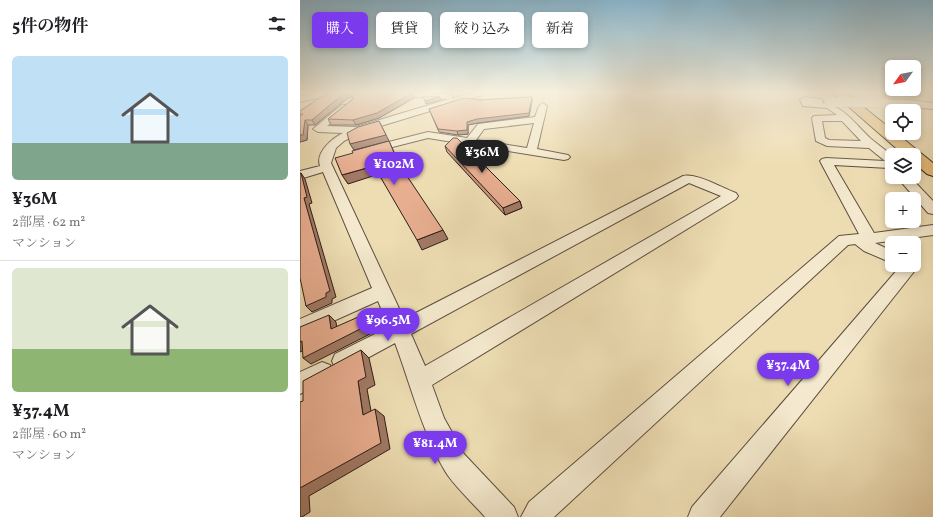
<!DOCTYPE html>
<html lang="ja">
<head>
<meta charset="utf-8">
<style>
	body { margin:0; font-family:Vollkorn,"Noto Serif JP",serif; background:#f2f2f2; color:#202124; height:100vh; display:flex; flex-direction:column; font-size:15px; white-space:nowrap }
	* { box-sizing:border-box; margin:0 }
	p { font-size:13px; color:#757577 }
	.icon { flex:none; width:22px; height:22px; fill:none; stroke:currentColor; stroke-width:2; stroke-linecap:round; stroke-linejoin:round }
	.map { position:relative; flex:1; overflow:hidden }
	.details { display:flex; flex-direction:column; background:#fff; width:300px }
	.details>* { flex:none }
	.banner { position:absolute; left:12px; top:12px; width:380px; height:36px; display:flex; gap:8px }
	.needle { width:26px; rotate:237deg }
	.buttons { position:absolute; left:585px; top:60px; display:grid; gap:8px }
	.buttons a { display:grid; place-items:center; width:36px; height:36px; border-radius:6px; background:#fff; box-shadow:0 2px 6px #0003; font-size:20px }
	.price { position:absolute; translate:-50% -34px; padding:0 9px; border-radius:14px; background:#7c3aed; color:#fff; font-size:13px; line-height:26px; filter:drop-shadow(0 1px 2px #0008) }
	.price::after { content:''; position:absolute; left:50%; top:24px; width:12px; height:9px; margin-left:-6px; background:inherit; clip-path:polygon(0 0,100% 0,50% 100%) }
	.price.on { background:#222; color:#fff }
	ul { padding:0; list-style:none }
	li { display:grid; align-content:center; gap:8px; height:212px; padding:0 12px }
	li+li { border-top:1px solid #e0e0e0 }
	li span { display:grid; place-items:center; height:124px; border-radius:6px; color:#555 }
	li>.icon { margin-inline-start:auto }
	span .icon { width:72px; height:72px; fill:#fffc; stroke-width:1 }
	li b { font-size:17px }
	h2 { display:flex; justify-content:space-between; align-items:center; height:48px; padding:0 12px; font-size:17px }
	.tag { padding:0 14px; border-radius:6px; background:#fff; box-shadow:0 2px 6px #0003; font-size:14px; line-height:36px }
	.tag.on { background:#7c3aed; color:#fff }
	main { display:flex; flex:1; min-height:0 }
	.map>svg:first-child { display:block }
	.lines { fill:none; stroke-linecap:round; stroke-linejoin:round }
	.minor-casing { stroke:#5d4e40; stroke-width:2 }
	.motorway-casing { stroke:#2d1e19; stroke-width:2 }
	.minor { fill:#f4e9ce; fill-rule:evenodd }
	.motorway { fill:#e7be7a; fill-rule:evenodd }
	.minor-bridge-casing { stroke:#5d4e40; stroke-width:10; stroke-linecap:butt }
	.minor-bridge { stroke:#f4e9ce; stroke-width:10 }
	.wall { fill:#c8967c; stroke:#2d1e19 }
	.shaded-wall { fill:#a27a65; stroke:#2d1e19 }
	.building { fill:#e8ae90; stroke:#2d1e19 }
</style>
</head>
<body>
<main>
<section class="details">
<h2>5件の物件<svg class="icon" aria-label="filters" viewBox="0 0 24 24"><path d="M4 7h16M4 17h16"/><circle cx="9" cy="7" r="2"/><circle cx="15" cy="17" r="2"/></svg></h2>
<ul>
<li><span style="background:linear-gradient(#bfe0f5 70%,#7fa58c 0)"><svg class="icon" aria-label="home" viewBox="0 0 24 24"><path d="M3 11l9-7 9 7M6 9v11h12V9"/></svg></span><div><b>¥36M</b><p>2部屋 · 62 m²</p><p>マンション</p></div></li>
<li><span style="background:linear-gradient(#dfe7d0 65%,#8fb573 0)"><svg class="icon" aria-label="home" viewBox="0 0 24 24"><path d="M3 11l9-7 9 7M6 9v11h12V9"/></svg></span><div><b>¥37.4M</b><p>2部屋 · 60 m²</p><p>マンション</p></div></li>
</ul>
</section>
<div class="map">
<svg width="633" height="517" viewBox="0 0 633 517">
	<rect width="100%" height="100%" fill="#eeddb3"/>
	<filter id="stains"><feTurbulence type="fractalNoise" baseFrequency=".005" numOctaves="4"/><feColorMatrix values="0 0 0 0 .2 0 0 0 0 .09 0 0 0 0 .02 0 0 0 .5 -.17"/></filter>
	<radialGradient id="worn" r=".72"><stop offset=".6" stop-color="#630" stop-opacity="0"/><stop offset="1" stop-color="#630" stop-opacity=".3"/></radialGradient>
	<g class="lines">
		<g class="minor-casing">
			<path id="minor" d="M18,93H36L32,95L0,102V96Z
				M87,93L149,94L152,95V99L171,93H184L183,95L61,132L44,141L36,148L31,163L104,319L383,176C397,173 422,188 436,193L438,196L436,199L132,385L144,418L164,454L214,507L218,517H185C173,503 154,486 145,471C122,431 111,386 95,343L49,368L42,371L35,368L32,361L35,354L89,327L78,301L0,336V319L72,288L23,172L0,179V171L20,166C15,152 33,138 43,133L18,132L13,129L42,105H48L49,107L48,109L27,126L56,127L149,99L91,95ZM389,183L421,196L125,366L111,334Z
				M504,97L522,99L523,101L522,103C543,105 555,124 570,138C577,144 584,149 592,155V168H589L534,165L574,233L633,225V235L575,243L592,251V263L564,251L555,244L548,245L254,517H221L229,502L539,236L559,234L520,161L522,159L526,158L585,161L569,148L527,146L516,141L512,118L514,116L537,115L527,108L503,106L500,100ZM522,121H542L561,141L529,140L525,138Z
				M587,100H609L633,103V109L584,105L583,103L584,101Z
				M243,103L247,106L237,149L268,155L270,157L268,159L264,160L128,138L69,153L64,150L65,148L128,132L167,138L178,124L235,117L239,106ZM234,123L227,148L176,140L184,129Z
				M597,177H610L633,201V214L628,213Z
				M596,265H614L616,269L420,517H388L392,507L598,269Z
				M22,362L30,365L33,372L30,379L0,394V372Z"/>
		</g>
		<g class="motorway-casing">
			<path id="motorway" d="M533,93H546L592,130V133H596L633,163V176L627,174L614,163V155H604Z"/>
		</g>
		<use href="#minor" class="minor"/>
		<use href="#motorway" class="motorway"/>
		<g class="minor-bridge-casing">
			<path id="minor-bridge" d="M530,102L587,103"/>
		</g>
		<use href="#minor-bridge" class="minor-bridge"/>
	</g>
	<path class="wall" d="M29,93H112L114,98L79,118L56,125H31L28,119L53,99V98L52,97L48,98L15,125H8L7,140L0,142V111Z
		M232,97V101L229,116L178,123L168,125V134L158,135L139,132L129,109L179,100Z
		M145,146L220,201L222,208L205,215L147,152Z"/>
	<path class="shaded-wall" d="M44,93H50L52,97L48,98L15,125L12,120Z
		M112,93L114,98L79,118L56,125L53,120Z
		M140,97L141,100L126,104L125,101Z
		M232,97V101L229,116L178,123L168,125V134L158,135L157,131L167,122Z
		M5,120L8,125L7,140L0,142V135Z
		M79,121L89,141L54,150L50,144Z
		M89,141L99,163L97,164L93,155Z
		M74,166L79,174L48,184L42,175Z
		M1,173L5,179L12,203L9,204L36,297L32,299V303L12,312L6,306L4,198Z
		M220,201L222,208L205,215L203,208Z
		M143,230L148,239L122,250L117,240Z
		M65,314L71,320L74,332L11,364L3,358Z
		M29,315L36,322L38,335L31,329Z
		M2,341L10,348L0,352V342Z
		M61,350L69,358L75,385L67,389L73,422L63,415L58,381Z
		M75,409L84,416L90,449L9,496L10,512L2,517H0V488Z"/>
	<path class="building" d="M29,93H44L12,120H5L3,135H0V116L3,114H0V111L21,97Z
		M51,93H112L77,113L53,120L28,119L53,99V95Z
		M123,96L140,97L125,101Z
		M232,97L229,113L177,119L167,122V130L157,131L138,129L129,109L164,98L179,100Z
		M79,121L86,135L50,144L47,133L58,127Z
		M153,138H157L220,201L203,208L145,146Z
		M89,141L95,155H93L143,230L117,240L74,166L42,175L35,158L53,153L52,151Z
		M0,173H1L7,197L4,198L30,291L26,293V297L6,306L0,278Z
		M65,314L68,325L3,358L2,341L0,342V327L29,315L31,329Z
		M61,350L66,377L58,381L63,415L75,409L81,443L0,488V402L3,401V381Z"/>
	<linearGradient id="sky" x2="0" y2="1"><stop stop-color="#89b7cf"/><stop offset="0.56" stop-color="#f7f0dd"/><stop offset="1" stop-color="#f7f0dd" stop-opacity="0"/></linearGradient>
	<rect width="633" height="165" fill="url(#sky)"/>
	<rect width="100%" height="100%" filter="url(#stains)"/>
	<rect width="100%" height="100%" fill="url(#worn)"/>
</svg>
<div class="buttons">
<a><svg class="needle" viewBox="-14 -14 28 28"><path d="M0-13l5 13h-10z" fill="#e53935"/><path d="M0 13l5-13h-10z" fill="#757577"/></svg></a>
<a><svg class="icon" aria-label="locate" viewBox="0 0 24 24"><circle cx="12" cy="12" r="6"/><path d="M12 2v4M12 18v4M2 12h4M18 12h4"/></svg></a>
<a><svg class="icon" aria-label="layers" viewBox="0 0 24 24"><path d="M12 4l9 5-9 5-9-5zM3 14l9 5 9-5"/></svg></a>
<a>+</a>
<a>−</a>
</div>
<b class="price on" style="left:182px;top:174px">¥36M</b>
<b class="price" style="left:94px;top:186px">¥102M</b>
<b class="price" style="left:88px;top:342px">¥96.5M</b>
<b class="price" style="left:488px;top:387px">¥37.4M</b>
<b class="price" style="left:135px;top:465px">¥81.4M</b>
<div class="banner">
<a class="tag on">購入</a>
<a class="tag">賃貸</a>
<a class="tag">絞り込み</a>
<a class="tag">新着</a>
</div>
</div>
</main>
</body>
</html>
